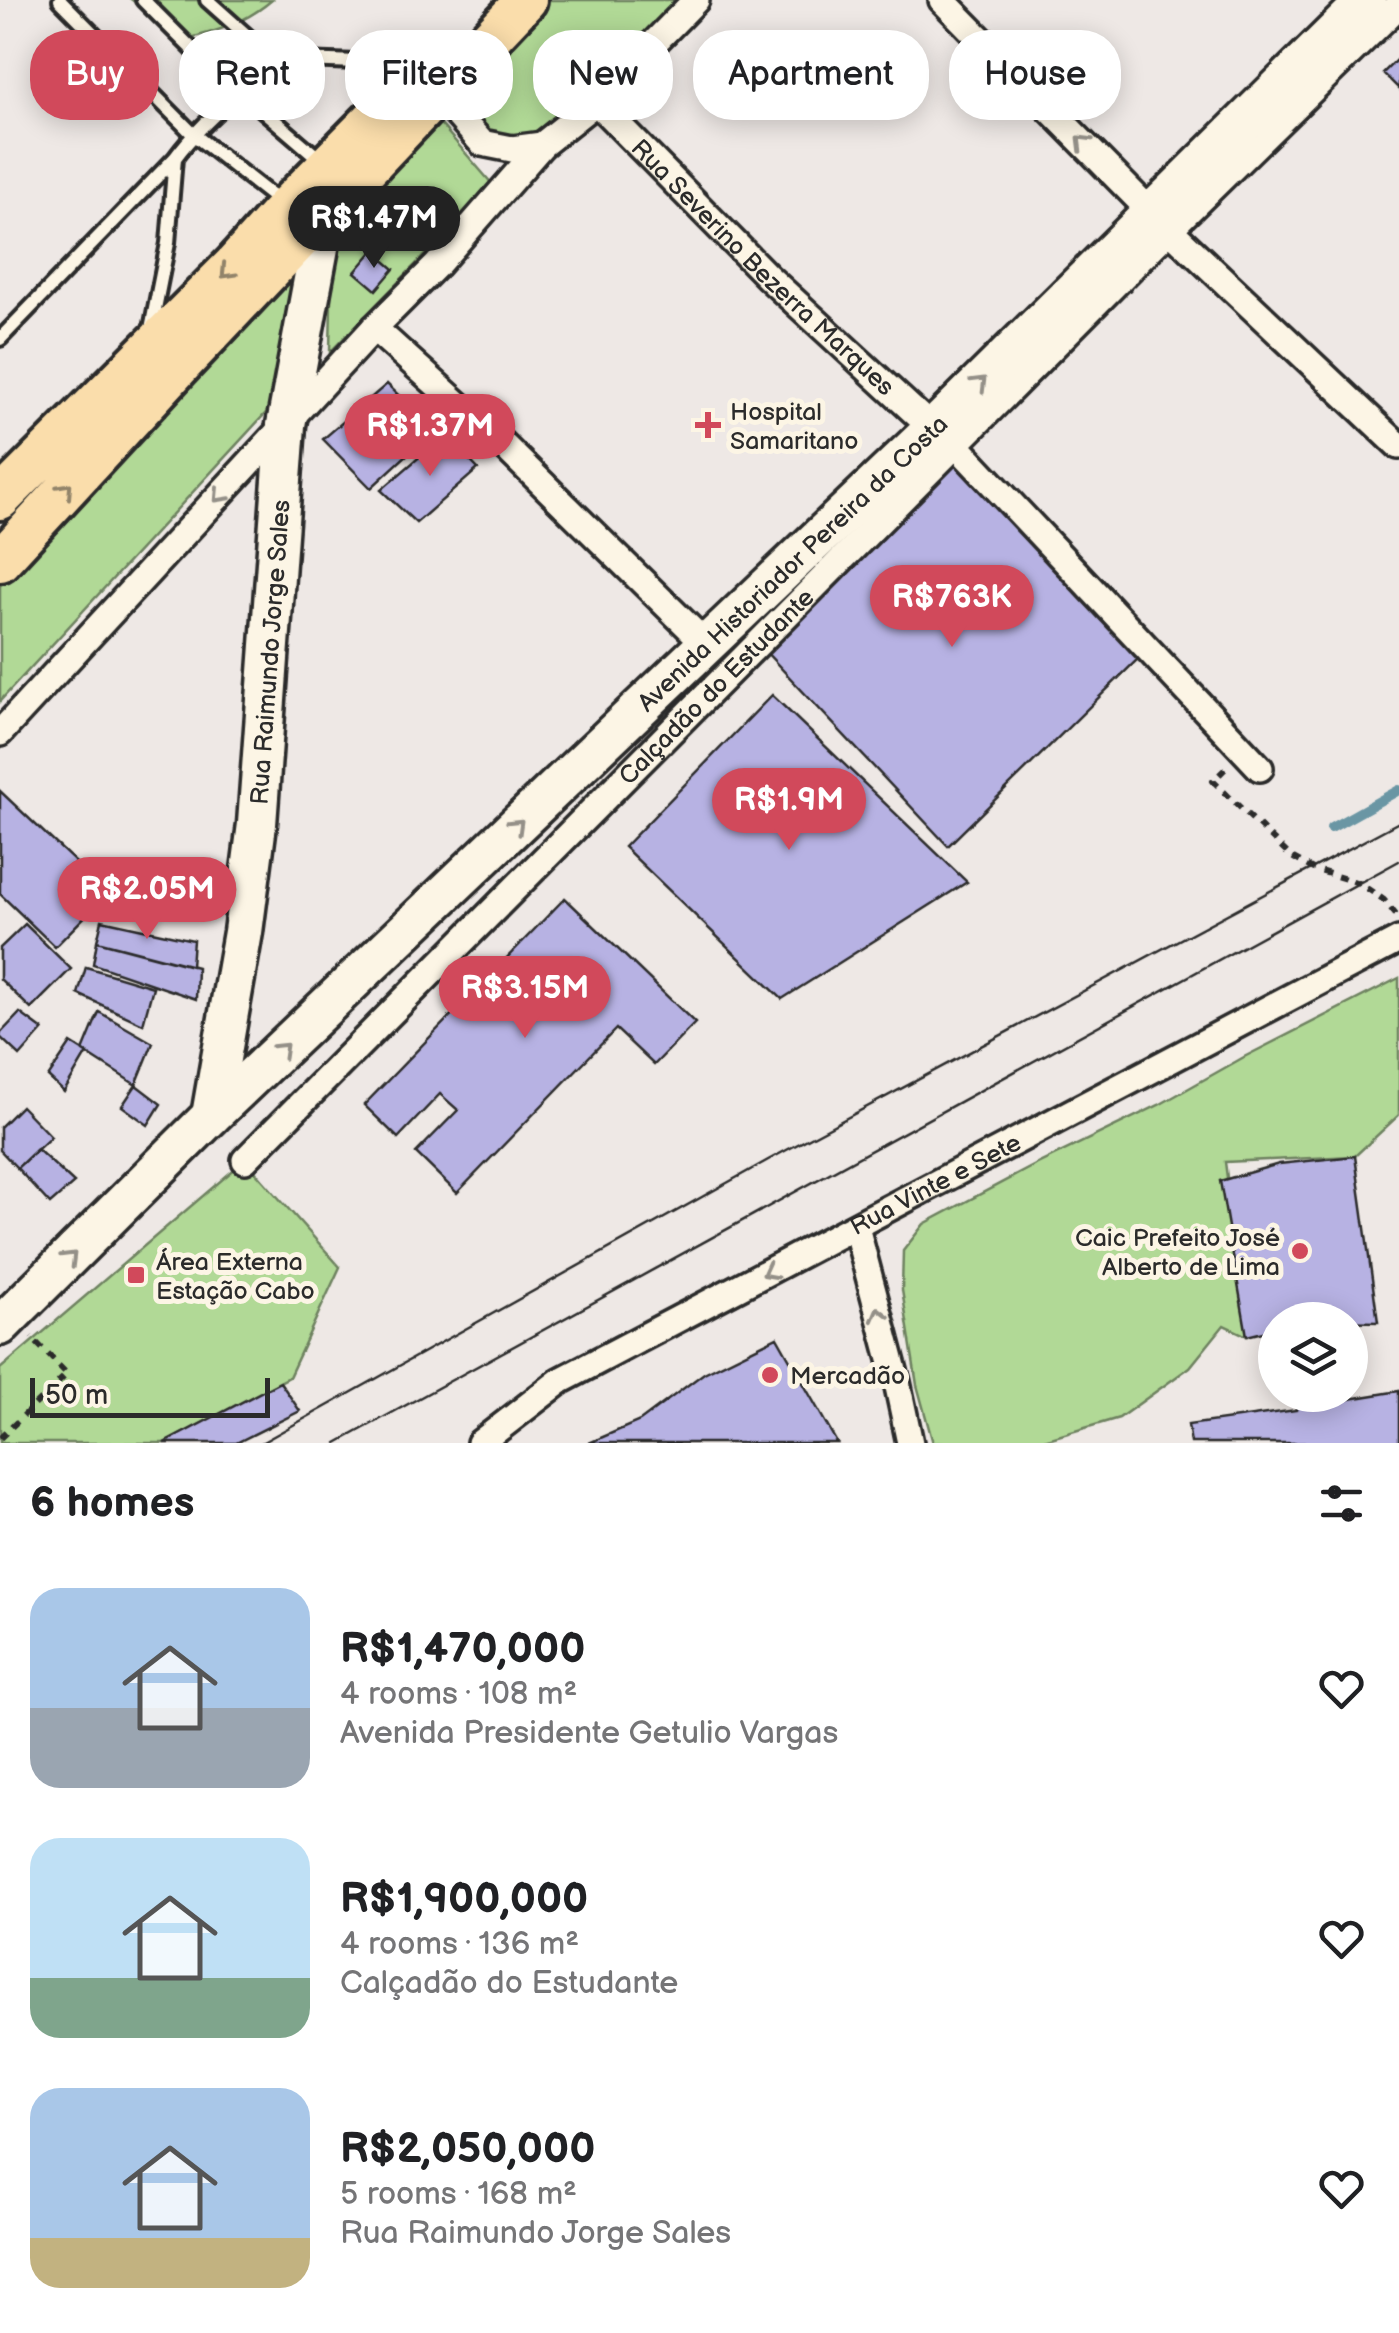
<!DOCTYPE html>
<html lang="en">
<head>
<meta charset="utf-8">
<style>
	body { margin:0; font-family:"Balsamiq Sans",sans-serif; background:#f6f6f6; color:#202124; height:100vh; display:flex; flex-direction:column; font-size:38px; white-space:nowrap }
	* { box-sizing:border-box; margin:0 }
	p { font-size:32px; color:#757577 }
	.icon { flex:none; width:55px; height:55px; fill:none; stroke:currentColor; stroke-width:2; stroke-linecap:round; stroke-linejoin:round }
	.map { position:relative; height:1443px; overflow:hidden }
	.sheet { display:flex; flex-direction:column; background:#fff; flex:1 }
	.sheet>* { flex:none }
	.guide { position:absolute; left:30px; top:30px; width:1340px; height:90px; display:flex; gap:20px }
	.controls { position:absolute; left:1258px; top:1302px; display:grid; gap:20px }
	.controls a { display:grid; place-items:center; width:110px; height:110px; border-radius:50%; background:#fff; box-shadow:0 5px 25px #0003; font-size:50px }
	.scale { position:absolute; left:30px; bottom:25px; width:240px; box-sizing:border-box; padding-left:10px; border:5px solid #2b2b2b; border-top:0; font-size:28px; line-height:35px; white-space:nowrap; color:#2b2b2b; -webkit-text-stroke:8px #fcf5e5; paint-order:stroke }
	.price { position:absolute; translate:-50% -85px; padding:0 22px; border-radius:35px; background:#d1495b; color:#fff; font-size:32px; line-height:65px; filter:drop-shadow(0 2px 5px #0008) }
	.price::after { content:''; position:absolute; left:50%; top:60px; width:30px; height:22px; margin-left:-15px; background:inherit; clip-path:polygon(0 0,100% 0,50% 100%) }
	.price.active { background:#222; color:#fff }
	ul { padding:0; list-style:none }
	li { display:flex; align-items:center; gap:30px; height:250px; padding:0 30px }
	li span { display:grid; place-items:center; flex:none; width:280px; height:200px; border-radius:30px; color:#555 }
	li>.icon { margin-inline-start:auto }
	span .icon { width:120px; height:120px; fill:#fffc; stroke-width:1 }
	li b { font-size:42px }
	h2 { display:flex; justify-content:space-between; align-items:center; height:120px; padding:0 30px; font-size:42px }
	.chip { padding:0 35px; border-radius:40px; background:#fff; box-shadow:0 5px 25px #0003; font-size:35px; line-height:90px }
	.chip.active { background:#d1495b; color:#fff }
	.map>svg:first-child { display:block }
	.green { fill:#b1d996; stroke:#6e8260; stroke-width:2.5 }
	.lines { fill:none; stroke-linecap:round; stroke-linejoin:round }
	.stream { stroke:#6a96a4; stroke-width:10 }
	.building { fill:#b7b2e3; stroke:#2b2b2b; stroke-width:2.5 }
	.lane-casing { stroke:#2b2b2b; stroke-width:20 }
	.street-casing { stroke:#2b2b2b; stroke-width:32 }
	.secondary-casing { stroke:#2b2b2b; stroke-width:45 }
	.primary-casing { stroke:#2b2b2b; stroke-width:48 }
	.path { stroke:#2b2b2b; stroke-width:6; stroke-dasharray:8 8; stroke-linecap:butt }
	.lane { stroke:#fcf5e5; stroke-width:12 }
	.street { stroke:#fcf5e5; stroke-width:25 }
	.secondary { stroke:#fcf5e5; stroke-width:38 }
	.primary { stroke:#faddab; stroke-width:40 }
	.tram { stroke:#2b2b2b; stroke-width:2.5 }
	.oneway { stroke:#949088 }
	.oneway2 { stroke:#92846b }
	.poi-dot { fill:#d1495b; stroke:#fcf5e5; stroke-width:4 }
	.labels { text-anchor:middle; stroke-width:10; stroke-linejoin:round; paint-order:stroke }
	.street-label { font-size:25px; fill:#2b2b2b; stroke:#fcf5e5 }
	.poi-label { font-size:25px; fill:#2b2b2b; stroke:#fcf5e5; text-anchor:start }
</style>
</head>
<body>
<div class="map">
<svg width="1399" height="1443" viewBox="0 0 1399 1443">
	<rect width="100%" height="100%" fill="#eee8e5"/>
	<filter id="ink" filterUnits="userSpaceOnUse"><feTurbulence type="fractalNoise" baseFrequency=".01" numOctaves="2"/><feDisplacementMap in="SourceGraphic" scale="20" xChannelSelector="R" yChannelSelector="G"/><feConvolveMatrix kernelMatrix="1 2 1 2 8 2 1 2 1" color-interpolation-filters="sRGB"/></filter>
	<g filter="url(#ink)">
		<path class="green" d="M132,0H272C245,23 216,32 182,40Z
			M526,0H692L542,145L482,143L437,92Z
			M436,119L493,185L330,352L332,250Z
			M294,271L275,403L0,701V586Z
			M1399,978V1115L1355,1156L1225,1162L1247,1336L1224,1325L1190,1367L1119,1418L1034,1443H933L917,1385L902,1290L903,1251L924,1224L1037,1164L1159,1105L1244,1057Z
			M245,1160L340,1267L289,1377L164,1443H0V1369Z"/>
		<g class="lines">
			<path class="stream" d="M1331,828L1399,790"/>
		</g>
		<path class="building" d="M1399,57V89L1383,73Z
			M373,251L394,269L376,290L355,272Z
			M387,384L434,430L371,488L323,439Z
			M445,435L478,469L416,523L381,490Z
			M955,450L1140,657L948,846L764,650Z
			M772,695L967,882L782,999L624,847Z
			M0,791L108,893L55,947L0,894Z
			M565,898L695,1023L654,1065L616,1029L457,1193L416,1153L458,1110L440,1094L398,1138L364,1105Z
			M102,920L193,940L191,966L97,941Z
			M25,924L71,969L31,1009L0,979V948Z
			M97,941L197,967L196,999L93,964Z
			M86,967L153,987L143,1024L78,994Z
			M99,1012L153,1043L136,1085L83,1051Z
			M20,1013L43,1030L20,1056L0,1037V1034Z
			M71,1043L87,1053L64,1092L48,1077Z
			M136,1085L161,1104L148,1125L122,1106Z
			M21,1106L51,1137L17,1168L0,1150V1127Z
			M37,1149L74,1183L50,1204L17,1168Z
			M1355,1156L1378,1322L1275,1320V1329L1247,1336L1220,1181L1279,1164Z
			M777,1337L837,1443H589L640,1421L704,1373Z
			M280,1382L300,1411L236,1443H164Z
			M1399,1391V1443H1191L1188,1425L1296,1410L1295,1395H1336L1337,1401Z"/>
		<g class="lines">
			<g class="lane-casing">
				<path id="lane" d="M60,0L193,134L282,204
					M143,0L197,54L323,162
					M207,0L273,59
					M273,59L358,62L434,56
					M150,334L168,243L175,158
					M0,339L175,158C202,121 241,93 273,59"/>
			</g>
			<g class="street-casing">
				<g id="street">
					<path d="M942,0L1151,212L1399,446"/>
					<path d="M437,92L482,143L512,149L542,145"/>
					<path id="s1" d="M596,102L768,277L933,429L956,445L1260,768"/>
					<path d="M374,328L498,440L707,645"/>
					<path d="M0,733L374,328L437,265L542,145L596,102L696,0"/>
					<path id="s2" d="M245,1160L1170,229L1399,5"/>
					<path d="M856,1227L897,1382L910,1443"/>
					<path id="s3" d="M480,1443L560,1381L1399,940"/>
				</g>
			</g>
			<g class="secondary-casing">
				<g id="secondary">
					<path id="s4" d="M211,1116L243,932L257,824L286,425L326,210"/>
					<path id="s5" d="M0,1326L211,1116L933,429L1367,0"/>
				</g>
			</g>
			<g class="primary-casing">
				<path id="primary" d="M0,499L234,265L286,207L396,96
					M0,561L179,367L526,0"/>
			</g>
			<path class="path" d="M1225,769L1213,781L1290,856L1313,869L1359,883L1384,900L1396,915
				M0,1438L67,1374L31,1337"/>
			<use href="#lane" class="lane"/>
			<use href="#street" class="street"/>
			<use href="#secondary" class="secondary"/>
			<use href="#primary" class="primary"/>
			<path class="tram" d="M261,1443L770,1159L1399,822
				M337,1443L1399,861"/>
		</g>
		<defs><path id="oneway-chevron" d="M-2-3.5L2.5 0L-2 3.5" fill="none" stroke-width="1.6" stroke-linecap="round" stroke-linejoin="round" transform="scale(2.5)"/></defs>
		<g class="oneway">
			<use href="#oneway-chevron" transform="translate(1083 142) rotate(-135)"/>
			<use href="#oneway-chevron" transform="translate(980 383) rotate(-45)"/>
			<use href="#oneway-chevron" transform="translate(220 496) rotate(133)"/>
			<use href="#oneway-chevron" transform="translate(517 825) rotate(-44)"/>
			<use href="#oneway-chevron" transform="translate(282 1049) rotate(-44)"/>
			<use href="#oneway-chevron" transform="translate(70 1258) rotate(-45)"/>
			<use href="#oneway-chevron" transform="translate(769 1272) rotate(152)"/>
			<use href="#oneway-chevron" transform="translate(879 1314) rotate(-105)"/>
		</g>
		<g class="oneway2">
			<use href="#oneway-chevron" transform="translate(227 272) rotate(134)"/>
			<use href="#oneway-chevron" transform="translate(66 489) rotate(-47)"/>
		</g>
	</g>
	<g class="poi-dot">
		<path d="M703 410h10v10h10v10h-10v10h-10v-10h-10v-10h10z"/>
		<circle cx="1300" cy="1251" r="10"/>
		<rect x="126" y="1265" width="20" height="20" rx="5"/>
		<circle cx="770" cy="1375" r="10"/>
	</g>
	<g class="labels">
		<g class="street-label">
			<text dy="9" stroke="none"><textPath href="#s1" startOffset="235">Rua Severino Bezerra Marques</textPath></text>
			<text dy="9" stroke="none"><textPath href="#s5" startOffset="1100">Avenida Historiador Pereira da Costa</textPath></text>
			<text dy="9" stroke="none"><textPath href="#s4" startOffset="468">Rua Raimundo Jorge Sales</textPath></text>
			<text dy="9" stroke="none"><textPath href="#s2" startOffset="668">Calçadão do Estudante</textPath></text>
			<text dy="9" stroke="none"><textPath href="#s3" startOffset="525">Rua Vinte e Sete</textPath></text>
		</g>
		<g class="poi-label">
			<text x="730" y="420">Hospital<tspan x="730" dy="29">Samaritano</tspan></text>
			<text x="1280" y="1246" text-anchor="end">Caic Prefeito José<tspan x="1280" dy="29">Alberto de Lima</tspan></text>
			<text x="156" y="1270">Área Externa<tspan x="156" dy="29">Estação Cabo</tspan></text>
			<text x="790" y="1384">Mercadão</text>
		</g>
	</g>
</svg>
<div class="controls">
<a><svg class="icon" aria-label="layers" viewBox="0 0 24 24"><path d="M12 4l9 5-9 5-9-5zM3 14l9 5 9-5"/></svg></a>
</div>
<div class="scale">50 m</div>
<b class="price active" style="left:374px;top:271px">R$1.47M</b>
<b class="price" style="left:430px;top:479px">R$1.37M</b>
<b class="price" style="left:952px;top:650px">R$763K</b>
<b class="price" style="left:789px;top:853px">R$1.9M</b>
<b class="price" style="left:147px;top:942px">R$2.05M</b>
<b class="price" style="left:525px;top:1041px">R$3.15M</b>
<div class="guide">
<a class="chip active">Buy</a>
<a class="chip">Rent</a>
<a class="chip">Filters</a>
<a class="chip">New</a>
<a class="chip">Apartment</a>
<a class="chip">House</a>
</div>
</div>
<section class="sheet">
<h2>6 homes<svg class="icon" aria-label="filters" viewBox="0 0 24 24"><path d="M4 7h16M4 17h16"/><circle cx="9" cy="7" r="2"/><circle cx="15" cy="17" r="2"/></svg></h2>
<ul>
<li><span style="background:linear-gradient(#a9c7e8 60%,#9aa5b1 0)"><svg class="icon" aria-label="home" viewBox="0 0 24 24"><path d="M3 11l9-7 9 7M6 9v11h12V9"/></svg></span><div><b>R$1,470,000</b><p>4 rooms · 108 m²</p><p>Avenida Presidente Getulio Vargas</p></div><svg class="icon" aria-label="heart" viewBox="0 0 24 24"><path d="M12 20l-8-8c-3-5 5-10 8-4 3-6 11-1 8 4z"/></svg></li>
<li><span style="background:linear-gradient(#bfe0f5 70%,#7fa58c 0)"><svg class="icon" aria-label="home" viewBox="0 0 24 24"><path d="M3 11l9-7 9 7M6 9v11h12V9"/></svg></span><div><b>R$1,900,000</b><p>4 rooms · 136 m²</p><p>Calçadão do Estudante</p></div><svg class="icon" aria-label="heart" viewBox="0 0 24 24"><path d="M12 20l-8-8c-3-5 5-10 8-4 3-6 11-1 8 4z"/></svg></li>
<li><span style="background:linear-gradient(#a9c7e8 75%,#c2b280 0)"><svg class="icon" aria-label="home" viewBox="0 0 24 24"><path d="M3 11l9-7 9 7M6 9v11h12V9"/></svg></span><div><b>R$2,050,000</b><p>5 rooms · 168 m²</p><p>Rua Raimundo Jorge Sales</p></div><svg class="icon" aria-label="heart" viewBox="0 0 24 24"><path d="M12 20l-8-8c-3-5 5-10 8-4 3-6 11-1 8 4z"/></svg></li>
</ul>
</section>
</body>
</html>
